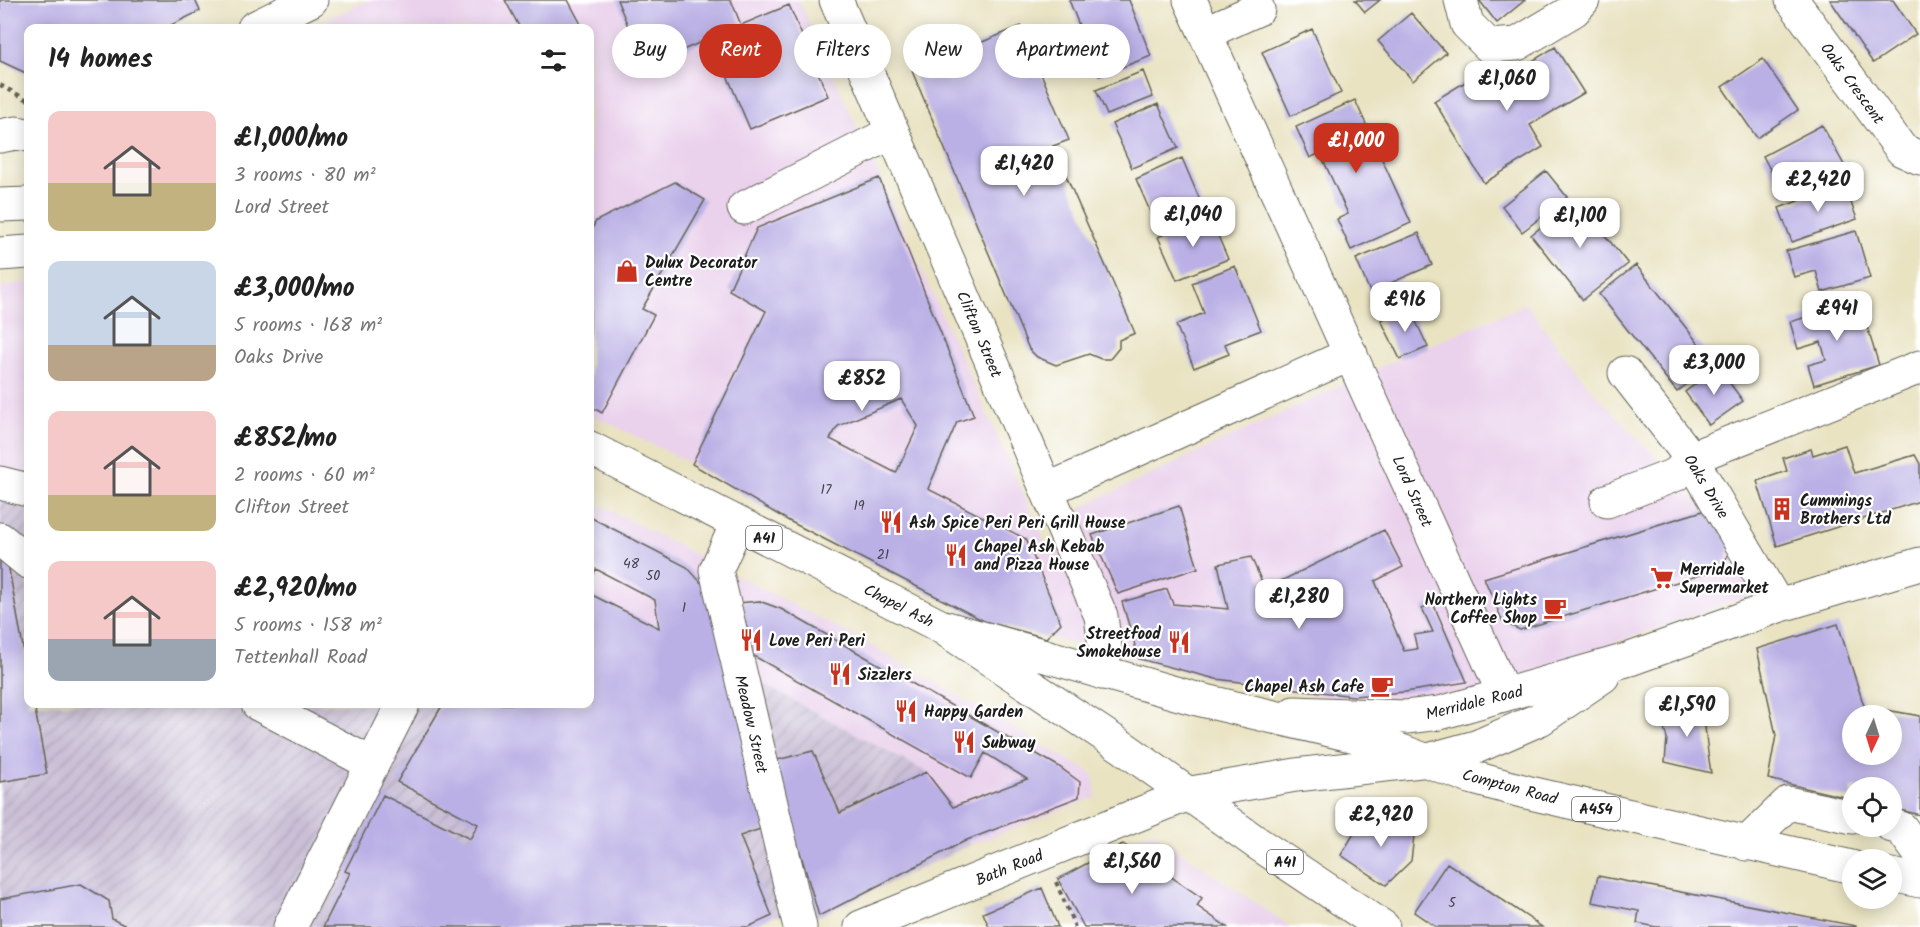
<!DOCTYPE html>
<html lang="en">
<head>
<meta charset="utf-8">
<style>
	body { margin:0; font-family:Kalam,sans-serif; background:#f2f2f2; color:#222; height:100vh; display:flex; flex-direction:column; font-size:22px; white-space:nowrap }
	* { box-sizing:border-box; margin:0 }
	p { font-size:20px; color:#767676 }
	.icon { flex:none; width:33px; height:33px; fill:none; stroke:currentColor; stroke-width:2; stroke-linecap:round; stroke-linejoin:round }
	.map { position:relative; flex:1; overflow:hidden }
	.sheet { position:absolute; left:24px; top:24px; width:570px; height:684px; display:flex; flex-direction:column; background:#fff; border-radius:12px; box-shadow:0 3px 15px #0003 }
	.sheet>* { flex:none }
	.hud { position:absolute; left:612px; top:24px; width:570px; height:54px; display:flex; gap:12px }
	.needle { width:39px; rotate:184deg }
	.controls { position:absolute; left:1842px; top:705px; display:grid; gap:12px }
	.controls a { display:grid; place-items:center; width:60px; height:60px; border-radius:50%; background:#fff; box-shadow:0 3px 15px #0003; font-size:30px }
	.price { position:absolute; translate:-50% -51px; padding:0 14px; border-radius:12px; background:#fff; color:#222; font-size:20px; line-height:39px; filter:drop-shadow(0 2px 3px #0008) }
	.price::after { content:''; position:absolute; left:50%; top:36px; width:18px; height:14px; margin-left:-9px; background:inherit; clip-path:polygon(0 0,100% 0,50% 100%) }
	.price.selected { background:#c8321e; color:#fff }
	ul { padding:0; list-style:none }
	li { display:flex; align-items:center; gap:18px; height:150px; padding:0 24px }
	li span { display:grid; place-items:center; flex:none; width:168px; height:120px; border-radius:12px; color:#555 }
	li>.icon { margin-inline-start:auto }
	span .icon { width:72px; height:72px; fill:#fffc; stroke-width:1 }
	li b { font-size:26px }
	h2 { display:flex; justify-content:space-between; align-items:center; height:72px; padding:0 24px; font-size:26px }
	.tag { padding:0 21px; border-radius:27px; background:#fff; box-shadow:0 3px 15px #0003; font-size:21px; line-height:54px }
	.tag.selected { background:#c8321e; color:#fff }
	.map>svg:first-child { display:block }
	.built { fill:#ead1ec }
	.industrial { fill:url(#industrial-furrows) }
	.building { fill:#bab0e5; fill-rule:evenodd }
	.lines { fill:none; stroke-linecap:round; stroke-linejoin:round }
	.minor-casing { stroke:#646256; stroke-width:35 }
	.highway-casing { stroke:#646256; stroke-width:35 }
	.path { stroke:#646256; stroke-width:4; stroke-dasharray:4.5 4.5; stroke-linecap:butt }
	.minor { stroke:#fff; stroke-width:33 }
	.highway { stroke:#fff; stroke-width:33 }
	.labels { text-anchor:middle; stroke-width:4.5; stroke-linejoin:round; paint-order:stroke }
	.number-label { font-size:14px; fill:#44414e }
	.shield { fill:#fff; stroke:#606060; stroke-width:1.5 }
	.shield-label { font-size:15px; font-weight:bold; fill:#1c1c1c }
	.street-label { font-size:16px; fill:#1c1c1c; stroke:#fff }
	.poi-label { font-size:16px; font-weight:bold; fill:#1c1c1c; stroke:#fff; text-anchor:start }
</style>
</head>
<body>
<div class="map">
<svg width="1920" height="927" viewBox="0 0 1920 927">
	<defs>
		<pattern id="industrial-furrows" width="10" height="10" patternUnits="userSpaceOnUse" patternTransform="scale(1.5)"><rect width="10" height="10" fill="#cabfd6"/><path d="M-1 1l2-2M0 10L10 0M9 11l2-2" fill="none" stroke="#ada4b7"/></pattern>
	</defs>
	<rect width="100%" height="100%" fill="#fff"/>
	<filter id="ink" filterUnits="userSpaceOnUse"><feTurbulence type="fractalNoise" baseFrequency=".0167" numOctaves="2"/><feDisplacementMap in="SourceGraphic" scale="12" xChannelSelector="R" yChannelSelector="G"/><feConvolveMatrix kernelMatrix="1 2 1 2 8 2 1 2 1" color-interpolation-filters="sRGB"/></filter>
	<filter id="wash" filterUnits="userSpaceOnUse"><feTurbulence type="fractalNoise" baseFrequency=".008" numOctaves="4" result="noise"/><feDisplacementMap in="SourceGraphic" scale="24" xChannelSelector="R" yChannelSelector="G"/><feGaussianBlur stdDeviation="1.35" result="paint"/><feColorMatrix in="noise" values="0 0 0 0 0 0 0 0 0 0 0 0 0 0 0 0 0 1.4 0 .05"/><feComposite in="paint" operator="in"/></filter>
	<g filter="url(#wash)">
		<rect width="100%" height="100%" fill="#e9e3c2"/>
		<path class="built" d="M369,0H799L1050,553L1082,507L1376,369L1526,304L1588,386L1706,510L1756,593L1475,692L1355,702L1216,679L985,621L789,521L692,464L590,414V28H308Z
			M28,281V478L0,472V288Z
			M590,500L859,639L1093,774L1096,797L970,845L953,807L659,628L590,594Z
			M1151,832L1291,927H1079L1058,879Z"/>
		<path class="industrial" d="M0,472L28,478V704H590V594L659,628L926,772L953,807L970,845L819,916H772L748,927H0Z"/>
		<g id="blocks">
			<path class="building" d="M0,0H195L200,11L165,28H28V74L0,61Z
				M505,0H568L583,28H520Z
				M617,0H731L741,25L789,5L828,96L750,129L711,38L645,66Z
				M1069,0H1129L1151,56L1099,76Z
				M1355,0H1380L1365,12Z
				M1479,0H1525L1497,23Z
				M1830,0H1893L1916,34L1873,63Z
				M1411,13L1446,53L1413,81L1378,41Z
				M1021,26L1069,140L1053,146L1135,333L1119,340V348L1110,359H1101L1089,354L1056,365L1037,357L1029,349L912,71Z
				M1312,29L1341,93L1291,116L1262,52Z
				M1555,47L1584,93L1530,125L1543,147L1484,183L1434,101L1480,73L1489,88Z
				M1763,59L1798,110L1757,138L1722,87Z
				M1143,71L1153,97L1107,115L1096,90Z
				M1355,100L1411,223L1351,250L1337,219L1348,214L1320,153L1310,158L1296,127Z
				M1158,104L1178,148L1132,168L1112,124Z
				M1822,125L1844,165L1784,196L1763,156Z
				M1182,158L1202,205L1156,225L1136,179Z
				M1546,171L1567,197L1522,232L1502,206Z
				M879,178L974,416L957,422L928,489L1026,539L1061,623L1046,638L984,621L789,521L692,464L766,311L729,290L757,228ZM901,399L918,426L896,473L830,439L838,426Z
				M675,182L705,200L642,309L654,315L602,413L590,406V233L596,221Z
				M1844,184L1857,219L1792,242L1779,208Z
				M1576,199L1628,264L1583,300L1531,235Z
				M1209,215L1228,259L1177,280L1158,237Z
				M1856,231L1870,278L1822,292L1816,271L1794,277L1786,251Z
				M1419,233L1432,265L1370,292L1356,259Z
				M1636,265L1714,363L1677,392L1599,294Z
				M1235,266L1261,330L1225,344L1229,354L1194,368L1176,325L1204,313L1192,283Z
				M1859,301L1879,365L1814,385L1808,365L1826,360L1821,342L1798,349L1790,322Z
				M1409,307L1428,347L1400,359L1381,320Z
				M1718,367L1743,401L1709,425L1685,392Z
				M1845,445L1854,473L1915,455L1920,464V501L1777,546L1757,481L1787,471L1783,458L1811,449L1813,455Z
				M1179,506L1198,568L1118,594L1092,535Z
				M1706,510L1731,545L1723,568L1520,630L1503,622L1484,578Z
				M590,517L687,567L706,588L769,826L740,836L772,916L748,927H323L350,873L345,871L383,795L470,839L478,824L397,782L443,704H590V594L659,628L655,600L596,569L590,582Z
				M1384,530L1403,567L1375,581L1404,651L1417,649L1414,635L1433,632L1422,608L1433,603L1467,682L1405,692L1353,696L1216,679L1139,659L1122,602L1167,589L1173,604L1228,609L1218,564L1251,557L1265,589Z
				M7,558L28,675V704H34L47,774L0,782V559Z
				M759,601L781,609L1058,766L1080,782L1079,797L967,840L819,916L773,761L813,751L840,813L926,772L953,807L1027,779L985,753L971,778L754,656L743,652L738,603Z
				M1838,624L1864,706L1920,716V815L1892,808V788H1852V799L1768,779L1776,735L1757,649ZM1852,716H1892V754H1852Z
				M1702,701L1708,753L1711,773L1665,762L1667,738L1660,715Z
				M1365,815L1415,827L1411,861L1386,885L1341,855Z
				M1123,844L1202,898L1197,906L1227,927H1084L1058,879Z
				M1447,863L1491,892L1542,927H1436L1414,912Z
				M1598,876L1856,926V927H1656L1637,923L1639,911L1592,902Z
				M81,884L109,901L112,919L128,927H0V899Z
				M1042,888L1058,927H989L983,913Z"/>
		</g>
	</g>
	<g filter="url(#ink)">
		<use href="#blocks" fill-opacity="0" stroke="#646256" stroke-width="1.5"/>
		<g class="lines">
			<g class="minor-casing">
				<path id="minor" d="M836,0L1101,616L1105,647L1102,673
					M1190,0L1504,694
					M1461,0L1467,24L1489,46L1517,44L1574,10L1583,0
					M1792,0L1902,150L1920,158
					M254,28L311,0
					M1205,33L1258,9
					M0,136L16,133L28,135
					M744,208L893,132
					M1625,373L1691,458L1778,606
					M0,483L28,490
					M1047,490L1351,354
					M1607,501L1677,474L1691,458L1920,367
					M737,524L716,570L800,927
					M0,539L28,562
					M258,704L372,764
					M1294,713L1406,717L1440,713L1630,659L1778,606L1920,564
					M1425,761L1476,747L1540,719L1603,676
					M1892,826L1901,828L1920,854
					M1746,844L1788,803L1852,817
					M290,927L403,704
					M861,927L1191,793"/>
			</g>
			<g class="highway-casing">
				<path id="highway" d="M0,205L28,204
					M0,254L28,252
					M590,448L940,626L1124,748L1257,843L1383,927
					M940,626L1193,698L1372,740L1470,777L1526,792L1852,867
					M1191,793L1296,775L1420,761
					M1892,875L1920,881"/>
			</g>
			<path class="path" d="M0,85L28,100
				M1056,882L1075,927"/>
			<use href="#minor" class="minor"/>
			<use href="#highway" class="highway"/>
		</g>
	</g>
	<defs>
		<g id="shop-bare" transform="scale(1.8)"><path d="M-5-2.5h2.3a2.7 3.5 0 0 1 5.4 0H5L5.5 6h-11ZM-1.5-2.5h3a1.5 2.3 0 0 0-3 0Z" fill="#c8321e" stroke="#fff" stroke-width="2.5" paint-order="stroke"/></g>
		<g id="building-bare" transform="scale(1.8)"><path d="M-4-6H4V6H1V3H-1V6H-4ZM-2.5-4.3h1.7v1.8h-1.7ZM.8-4.3h1.7v1.8H.8ZM-2.5-1h1.7V.8h-1.7ZM.8-1h1.7V.8H.8Z" fill="#c8321e" stroke="#fff" stroke-width="2.5" paint-order="stroke"/></g>
		<g id="restaurant-bare" transform="scale(1.8)"><path d="M-5-6h1v4h1v-4h1v4h1v-4h1v5L-1.5 .5V6h-2V.5L-5-1ZM5-6V6H3V1.5H1.5Q1.5-4 5-6Z" fill="#c8321e" stroke="#fff" stroke-width="2.5" paint-order="stroke"/></g>
		<g id="supermarket-bare" transform="scale(1.8)"><path d="M-6-5.5h2.5l.6 2H6L4.5 2H-2.5L-4.4-4H-6ZM-1.5 3.2a1.3 1.3 0 1 0 .1 0ZM3 3.2a1.3 1.3 0 1 0 .1 0Z" fill="#c8321e" stroke="#fff" stroke-width="2.5" paint-order="stroke"/></g>
		<g id="cafe-bare" transform="scale(1.8)"><path d="M-5.5-4.5H6V0H3Q3 3.5 0 3.5H-2.5Q-5.5 3.5-5.5 0ZM3-3.2v2h1.7v-2ZM-6 4.5H4V6H-6Z" fill="#c8321e" stroke="#fff" stroke-width="2.5" paint-order="stroke"/></g>
	</defs>
	<g fill-rule="evenodd">
		<use href="#shop-bare" x="627" y="271"/>
		<use href="#building-bare" x="1782" y="509"/>
		<use href="#restaurant-bare" x="891" y="522"/>
		<use href="#restaurant-bare" x="956" y="555"/>
		<use href="#supermarket-bare" x="1662" y="578"/>
		<use href="#cafe-bare" x="1555" y="608"/>
		<use href="#restaurant-bare" x="751" y="640"/>
		<use href="#restaurant-bare" x="1179" y="642"/>
		<use href="#restaurant-bare" x="840" y="674"/>
		<use href="#cafe-bare" x="1382" y="686"/>
		<use href="#restaurant-bare" x="906" y="711"/>
		<use href="#restaurant-bare" x="964" y="742"/>
	</g>
	<g class="labels">
		<g class="number-label">
			<text x="826" y="494">17</text>
			<text x="859" y="510">19</text>
			<text x="883" y="559">21</text>
			<text x="631" y="568">48</text>
			<text x="653" y="580">50</text>
			<text x="684" y="612">1</text>
			<text x="1452" y="907">5</text>
		</g>
		<g class="shield">
			<rect x="746" y="526" width="36" height="24" rx="4.5"/>
			<rect x="1572" y="797" width="48" height="24" rx="4.5"/>
			<rect x="1267" y="850" width="36" height="24" rx="4.5"/>
		</g>
		<g class="shield-label">
			<text x="764" y="543">A41</text>
			<text x="1596" y="814">A454</text>
			<text x="1285" y="867">A41</text>
		</g>
		<g class="street-label">
			<text transform="translate(1853 83) rotate(54)" y="6">Oaks Crescent</text>
			<text transform="translate(980 334) rotate(67)" y="6">Clifton Street</text>
			<text transform="translate(1707 486) rotate(59)" y="6">Oaks Drive</text>
			<text transform="translate(1413 491) rotate(66)" y="6">Lord Street</text>
			<text transform="translate(899 605) rotate(27)" y="6">Chapel Ash</text>
			<text transform="translate(1474 702) rotate(-14)" y="6">Merridale Road</text>
			<text transform="translate(752 724) rotate(77)" y="6">Meadow Street</text>
			<text transform="translate(1510 786) rotate(15)" y="6">Compton Road</text>
			<text transform="translate(1009 867) rotate(-22)" y="6">Bath Road</text>
		</g>
		<g class="poi-label">
			<text x="645" y="268">Dulux Decorator<tspan x="645" dy="18">Centre</tspan></text>
			<text x="1800" y="506">Cummings<tspan x="1800" dy="18">Brothers Ltd</tspan></text>
			<text x="909" y="528">Ash Spice Peri Peri Grill House</text>
			<text x="974" y="552">Chapel Ash Kebab<tspan x="974" dy="18">and Pizza House</tspan></text>
			<text x="1680" y="575">Merridale<tspan x="1680" dy="18">Supermarket</tspan></text>
			<text x="1537" y="605" text-anchor="end">Northern Lights<tspan x="1537" dy="18">Coffee Shop</tspan></text>
			<text x="1161" y="639" text-anchor="end">Streetfood<tspan x="1161" dy="18">Smokehouse</tspan></text>
			<text x="769" y="646">Love Peri Peri</text>
			<text x="858" y="680">Sizzlers</text>
			<text x="1364" y="692" text-anchor="end">Chapel Ash Cafe</text>
			<text x="924" y="717">Happy Garden</text>
			<text x="982" y="748">Subway</text>
		</g>
	</g>
</svg>
<div class="controls">
<a><svg class="needle" viewBox="-14 -14 28 28"><path d="M0-13l5 13h-10z" fill="#e53935"/><path d="M0 13l5-13h-10z" fill="#767676"/></svg></a>
<a><svg class="icon" aria-label="locate" viewBox="0 0 24 24"><circle cx="12" cy="12" r="6"/><path d="M12 2v4M12 18v4M2 12h4M18 12h4"/></svg></a>
<a><svg class="icon" aria-label="layers" viewBox="0 0 24 24"><path d="M12 4l9 5-9 5-9-5zM3 14l9 5 9-5"/></svg></a>
</div>
<b class="price" style="left:1507px;top:112px">£1,060</b>
<b class="price selected" style="left:1356px;top:174px">£1,000</b>
<b class="price" style="left:1024px;top:197px">£1,420</b>
<b class="price" style="left:1818px;top:213px">£2,420</b>
<b class="price" style="left:1193px;top:248px">£1,040</b>
<b class="price" style="left:1580px;top:249px">£1,100</b>
<b class="price" style="left:1405px;top:333px">£916</b>
<b class="price" style="left:1837px;top:342px">£941</b>
<b class="price" style="left:1714px;top:396px">£3,000</b>
<b class="price" style="left:862px;top:412px">£852</b>
<b class="price" style="left:1299px;top:630px">£1,280</b>
<b class="price" style="left:1687px;top:738px">£1,590</b>
<b class="price" style="left:1381px;top:848px">£2,920</b>
<b class="price" style="left:1132px;top:895px">£1,560</b>
<div class="hud">
<a class="tag">Buy</a>
<a class="tag selected">Rent</a>
<a class="tag">Filters</a>
<a class="tag">New</a>
<a class="tag">Apartment</a>
</div>
<section class="sheet">
<h2>14 homes<svg class="icon" aria-label="filters" viewBox="0 0 24 24"><path d="M4 7h16M4 17h16"/><circle cx="9" cy="7" r="2"/><circle cx="15" cy="17" r="2"/></svg></h2>
<ul>
<li><span style="background:linear-gradient(#f6c9c9 60%,#c2b280 0)"><svg class="icon" aria-label="home" viewBox="0 0 24 24"><path d="M3 11l9-7 9 7M6 9v11h12V9"/></svg></span><div><b>£1,000/mo</b><p>3 rooms · 80 m²</p><p>Lord Street</p></div></li>
<li><span style="background:linear-gradient(#c9d6e8 70%,#b9a48a 0)"><svg class="icon" aria-label="home" viewBox="0 0 24 24"><path d="M3 11l9-7 9 7M6 9v11h12V9"/></svg></span><div><b>£3,000/mo</b><p>5 rooms · 168 m²</p><p>Oaks Drive</p></div></li>
<li><span style="background:linear-gradient(#f6c9c9 70%,#c2b280 0)"><svg class="icon" aria-label="home" viewBox="0 0 24 24"><path d="M3 11l9-7 9 7M6 9v11h12V9"/></svg></span><div><b>£852/mo</b><p>2 rooms · 60 m²</p><p>Clifton Street</p></div></li>
<li><span style="background:linear-gradient(#f6c9c9 65%,#9aa5b1 0)"><svg class="icon" aria-label="home" viewBox="0 0 24 24"><path d="M3 11l9-7 9 7M6 9v11h12V9"/></svg></span><div><b>£2,920/mo</b><p>5 rooms · 158 m²</p><p>Tettenhall Road</p></div></li>
</ul>
</section>
</div>
</body>
</html>
